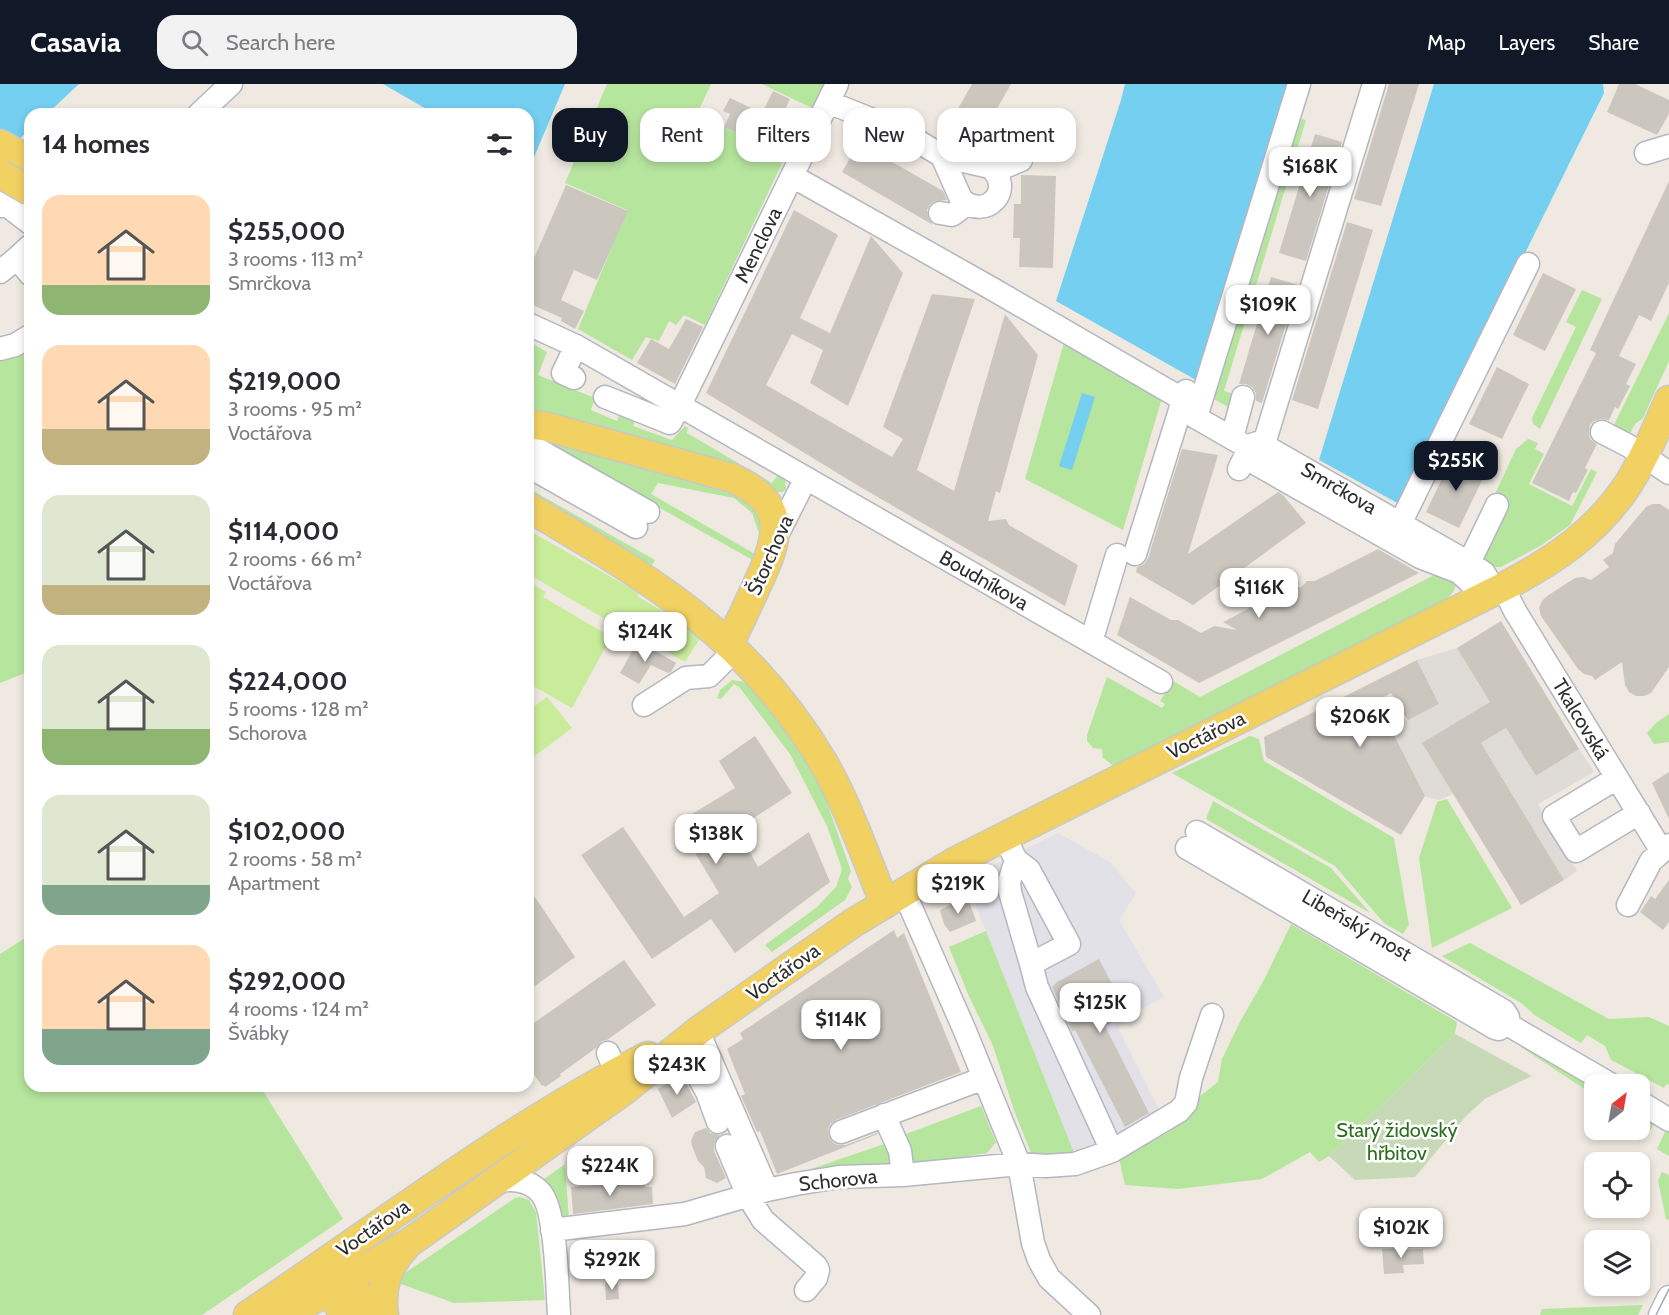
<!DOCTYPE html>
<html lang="en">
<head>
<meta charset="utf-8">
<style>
	body { margin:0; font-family:Cabin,sans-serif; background:#f2f2f3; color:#2b2b33; height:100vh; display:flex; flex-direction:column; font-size:22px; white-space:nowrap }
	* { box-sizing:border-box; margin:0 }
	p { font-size:20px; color:#7c7c81 }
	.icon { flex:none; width:33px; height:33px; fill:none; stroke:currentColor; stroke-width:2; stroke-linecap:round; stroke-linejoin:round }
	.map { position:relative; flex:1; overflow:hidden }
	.sheet { position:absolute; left:24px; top:24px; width:510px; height:984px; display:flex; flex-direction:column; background:#fff; border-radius:18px; box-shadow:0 3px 9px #0003 }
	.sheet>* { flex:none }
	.hud { position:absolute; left:552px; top:24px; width:570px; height:54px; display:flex; gap:12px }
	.needle { width:39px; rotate:31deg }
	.fabs { position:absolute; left:1584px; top:990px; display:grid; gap:12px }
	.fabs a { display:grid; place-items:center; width:66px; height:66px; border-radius:12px; background:#fff; box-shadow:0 3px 9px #0003; font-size:30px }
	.price { position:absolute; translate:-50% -51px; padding:0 14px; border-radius:12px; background:#fff; color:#222; font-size:20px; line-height:39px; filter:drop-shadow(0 2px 3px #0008) }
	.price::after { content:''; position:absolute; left:50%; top:36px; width:18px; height:14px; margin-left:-9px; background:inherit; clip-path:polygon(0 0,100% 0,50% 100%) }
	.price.selected { background:#111827; color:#fff }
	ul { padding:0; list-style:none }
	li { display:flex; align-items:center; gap:18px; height:150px; padding:0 18px }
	li span { display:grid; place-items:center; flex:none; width:168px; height:120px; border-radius:18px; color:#555 }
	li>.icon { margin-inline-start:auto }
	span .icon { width:72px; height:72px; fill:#fffc; stroke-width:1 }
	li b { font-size:26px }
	h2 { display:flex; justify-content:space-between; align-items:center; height:72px; padding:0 18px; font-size:26px }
	.tag { padding:0 21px; border-radius:18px; background:#fff; box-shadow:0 3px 9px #0003; font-size:21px; line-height:54px }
	.tag.selected { background:#111827; color:#fff }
	header { display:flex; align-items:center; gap:36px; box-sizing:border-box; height:84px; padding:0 30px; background:#111827; color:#fff }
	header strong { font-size:28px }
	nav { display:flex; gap:33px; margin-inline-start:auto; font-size:21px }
	.search { width:420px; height:54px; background:#f2f2f3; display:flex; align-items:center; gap:15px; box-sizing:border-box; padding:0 21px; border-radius:18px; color:#7c7c81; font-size:22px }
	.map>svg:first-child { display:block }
	.industrial { fill:#e3e1e8 }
	.green { fill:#b6e59e; fill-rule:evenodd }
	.cemetery { fill:#c8d9b8 }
	.pitch { fill:#c9ec9a }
	.plaza { fill:#dfdcd8 }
	.water { fill:#75cff0 }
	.building { fill:#cbc7bf }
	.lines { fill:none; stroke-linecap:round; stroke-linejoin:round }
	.minor-casing { stroke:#b4b7c1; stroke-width:25 }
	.major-casing { stroke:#c9c9c9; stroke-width:31 }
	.minor { stroke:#fff; stroke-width:22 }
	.major { stroke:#f2d163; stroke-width:28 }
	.tram { stroke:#a3a6b8; stroke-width:1.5 }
	.major-bridge-casing { stroke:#c9c9c9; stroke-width:31; stroke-linecap:butt }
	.major-bridge { stroke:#f2d163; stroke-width:28 }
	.labels { text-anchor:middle; stroke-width:5; stroke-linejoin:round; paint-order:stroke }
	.street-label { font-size:20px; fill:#2e2e2e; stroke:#fff }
	.park-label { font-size:20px; fill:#2c6e1b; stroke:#fff }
</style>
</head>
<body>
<header>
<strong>Casavia</strong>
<div class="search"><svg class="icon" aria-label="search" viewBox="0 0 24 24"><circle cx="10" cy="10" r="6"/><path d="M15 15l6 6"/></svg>Search here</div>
<nav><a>Map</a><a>Layers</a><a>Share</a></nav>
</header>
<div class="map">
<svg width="1669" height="1231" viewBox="0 0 1669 1231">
	<rect width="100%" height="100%" fill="#efe9e1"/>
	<path class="industrial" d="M1058,749L1110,778L1136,809L1119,836L1164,913L1123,935L1119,946L1162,1032L1075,1071L965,795Z"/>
	<path class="green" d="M607,0H711L697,30L785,73L705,241L684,231L676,241L669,237L659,257L646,253L632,276L578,245L627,126L565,99Z
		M762,0H824L812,24Z
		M1298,34L1306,36L1224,307L1236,311L1232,325L1212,314Z
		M1582,206L1602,215L1540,345L1533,340L1532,334L1576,243L1566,238Z
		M1669,229V277L1643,334L1635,340L1628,353L1612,345Z
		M1065,255L1162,314L1123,446L1025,395Z
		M528,257L547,268L538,291L595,314L591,326L617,337L620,329L636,333L633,342L672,356L685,342L688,344L687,349L772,399L778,391L785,395L786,405L783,408H776L660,362L528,325Z
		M30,264V587L0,599V271Z
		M528,350L734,406L762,430L758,479ZM658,399L734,414L752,429L759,449L755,470L651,410Z
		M1528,355L1538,359L1535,365L1544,370L1529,400L1572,422L1591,385L1597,388L1570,441L1540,462L1501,483H1495L1482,477L1505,415L1495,410L1516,365Z
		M528,404L655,476L647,488L528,412Z
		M1442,487L1456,497C1457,508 1447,515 1438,520L1115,683L1103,674L1102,665L1093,664L1087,657V651L1107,593L1162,624L1165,620L1160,617L1173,597L1200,613L1434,491L1438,493Z
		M732,596L745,598L768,623L808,681L826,716L851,787L848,795L852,803L845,816L772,868L765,861L817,823L836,803L842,785L827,742L790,670L740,604L734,600L721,615L717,614L720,606Z
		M1669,630V658L1654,660L1647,649L1656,639Z
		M1250,652L1259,655L1264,677L1394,754L1409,841L1403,850L1384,839L1335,782L1172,689Z
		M1447,715L1512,824L1432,864L1419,774L1437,718Z
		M1213,717L1331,784L1370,829L1206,735Z
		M1291,840L1457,938L1455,950L1329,1072L1319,1078L1310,1068L1262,1095L1178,1105L1125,1101L1119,1074L1169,1048L1196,1021L1199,1013L1218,998L1222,975L1240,938L1265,894Z
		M986,847L1075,1071H1032L1015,1029L993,962L968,910L949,863Z
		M30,851V1002H260L343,1135L202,1231H0V870Z
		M1470,859L1609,935L1649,933L1669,942V1001L1666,1000L1664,1004L1611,976L1605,962L1587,951L1581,959L1536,932L1521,919L1442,872Z
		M1523,959L1594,1002V1019L1586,1006L1521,963Z
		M981,1022L996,1058L987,1069L917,1080L909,1075L906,1050Z
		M1640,1028L1655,1037L1650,1047L1646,1045L1640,1057L1630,1053L1628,1055L1616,1046H1640Z
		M1667,1044L1669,1045V1072L1657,1065Z
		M887,1059L892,1080L884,1083L813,1089L811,1085Z
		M565,1080L569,1136C554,1131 547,1111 540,1098Z
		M1662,1088L1669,1091V1136L1666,1135L1658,1097Z
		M520,1113L529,1116L536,1128L545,1216L454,1219L398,1199L402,1191L515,1114Z
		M1643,1221L1638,1231H1540L1542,1225Z"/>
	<path class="cemetery" d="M1455,950L1532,992L1486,1014L1467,1031L1415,1093L1355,1096L1329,1072Z"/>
	<path class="pitch" d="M528,446L639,509L637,512L702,551L685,578L621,541L619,543L528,490Z
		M528,497L546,508L543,513L611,553L572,624L528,599Z
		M547,613L572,644L528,677V627Z"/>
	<path class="plaza" d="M1457,564L1490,618L1423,659L1453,710L1439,716L1434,715L1425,712L1391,644L1439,620L1417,576Z
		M1506,644L1536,692L1579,665L1594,688L1538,720L1577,787L1564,796L1481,659Z"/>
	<path class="water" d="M0,0H79L47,30H30V45L0,73Z
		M383,0H565L529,85L528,30H435Z
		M1125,0H1287L1196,296L1056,217L1121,16Z
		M1434,0H1603L1604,9L1401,421L1319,376Z
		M1082,309L1095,313L1072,386L1059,382Z"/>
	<path class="building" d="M972,0H1011L974,65L959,62L942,53Z
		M1389,0H1419L1381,122L1354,115Z
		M1619,0H1635L1669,16V30L1657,51L1607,28Z
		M773,7L790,15L773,51L782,55L776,68L724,43L730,30L723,27L730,14L762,29Z
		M1315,50L1342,58L1306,177L1279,169Z
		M859,59L943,107L947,116L935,117L930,120L927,126L928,134L933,141L842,88Z
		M1021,91L1056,92L1053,184L1019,183L1020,154H1013L1014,120H1021Z
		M1669,97V199L1651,237L1639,231L1619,272L1636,280L1626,300L1630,302L1618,325L1615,323L1609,336L1601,335L1594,337L1590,341L1589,348L1590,355L1597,360L1585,384L1588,386L1576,409L1573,408L1569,417L1532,399L1596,269L1590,266Z
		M566,101L628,127L597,196L574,186L561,216L584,227L575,245L561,237L562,234L528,219V188Z
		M794,126L838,151L800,234L830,249L871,152L903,189L848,322L810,299L823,266L792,250L766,301L892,373L903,355L883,343L932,210L975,215L917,386L954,407L1005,230L1038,271L1000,409L996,407L988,437L1006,435L1009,441L1078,481L1065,522L857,401L706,309Z
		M1347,138L1373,146L1318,325L1292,316Z
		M1543,189L1576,205L1545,267L1513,251Z
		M1271,193L1298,201L1262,319L1256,317V309L1252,303L1246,300H1239Z
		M686,235L703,243L675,300L637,279L651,255L669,265Z
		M1497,283L1529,300L1502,355L1469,340Z
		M1182,365L1218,371L1188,470L1278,408L1283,411L1306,439L1193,521L1136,488L1137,483L1144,480L1148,474Z
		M1453,372L1486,388L1459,444L1426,428Z
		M1653,420H1660L1669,426V583L1651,609L1644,612H1636L1629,608L1625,601L1622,578L1595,596L1592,592L1584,590L1578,585L1541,532L1539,524L1542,517L1547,512L1575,494L1583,493L1591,496L1609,483L1603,476L1613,469L1615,460L1646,423Z
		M1378,465L1419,489L1199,599L1117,551L1130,513L1171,536H1178L1201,549L1214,542L1237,546L1223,538L1295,501L1300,504L1307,497H1315Z
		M1501,537L1579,665L1536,692L1506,644L1481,659L1564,796L1521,821L1422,659L1490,618L1457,564Z
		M642,559L676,579L671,588L668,589L651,581L639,600L620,589L635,562L639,564Z
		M1417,576L1439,620L1408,636L1391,609L1377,617L1425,712L1401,751L1266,673L1264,653Z
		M755,652L792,709L737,745L758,783L809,748L830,798L735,869L711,835L652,875L581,771L623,743L684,833L719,809L677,739L735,704L719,677Z
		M1669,688V735L1652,699Z
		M1669,796V838L1663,846L1640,828L1651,812L1655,815Z
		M967,812L976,837L950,848L944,840L940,826Z
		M535,813L575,873L528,907V818Z
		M894,846L897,854L904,849L961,988L836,1036L830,1040L828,1046L829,1053L833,1059L838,1061H846L877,1049L878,1050L777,1090L760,1047L757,1048L741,1012L745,1010L727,965L743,955L740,949Z
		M1099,875L1123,921L1110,927L1115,937L1105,942L1149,1029L1125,1043L1075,946L1072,947L1052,903L1057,898Z
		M624,876L656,921L607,956L602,957L596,964L560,990L561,992L545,1003L544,1001L542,1002L528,982V943Z
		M681,989L696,1018L672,1034L658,1005Z
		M706,1044L710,1049L720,1051L714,1060V1067L726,1094L717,1099L706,1094L704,1083L698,1077L692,1062L691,1057L695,1048Z
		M645,1098V1103H652L653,1120L573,1130L571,1103Z
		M1402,1164V1166L1423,1165L1424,1180L1403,1181L1404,1189L1384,1190L1382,1165Z
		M605,1199H618L619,1215L606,1216Z"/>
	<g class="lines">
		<g class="minor-casing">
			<path id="minor" d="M828,18L903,48L942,72L990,83C1016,105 986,138 961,115L942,72
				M199,30L231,0
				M1646,69L1669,62
				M995,87L1021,76
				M792,92L989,203L1184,316
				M4,119L30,139
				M0,122L30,96
				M940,129L952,131L967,120
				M30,162L17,174L30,190
				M0,188L17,174
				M528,240L576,262L1161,598
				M0,265L15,261L30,252
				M574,294L563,289L576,262
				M605,313L670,339L680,321L837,0
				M1183,326L1249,364
				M1196,333L1299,0
				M1602,348L1629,362L1669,389
				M1266,353L1374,0
				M1232,354L1243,313
				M528,360L648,428
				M1249,364L1252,377L1258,381L1420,473L1459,488L1471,499L1479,515
				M528,382L636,443
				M1239,385L1251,361L1257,359L1263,361L1469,479L1484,489L1495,507
				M1400,440L1528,180
				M774,457L806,394
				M1135,470L1186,307
				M1469,479L1497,421
				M1503,503L1515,527L1661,766
				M1091,558L1117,471
				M644,621L686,594L709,592L727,574L729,561
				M1617,694L1554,732L1576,767L1639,729
				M1197,748L1504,927L1508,933L1507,940
				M1004,752L1016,776L1029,786L1069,860L1031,880L1010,808L1009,798L1016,776
				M1187,764L1495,944L1499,945L1507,940
				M904,808L965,947L1019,1080L1033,1159L1039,1176L1049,1194L1089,1231
				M1628,821L1651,777L1669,761
				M1507,940L1610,1000
				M698,947L767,1106
				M681,961L707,1008L718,1038
				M608,969L616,988
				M1640,1018L1669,1036
				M884,1031L900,1067L903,1091
				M841,1048L984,994
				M727,1062L748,1112L763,1136L816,1182L818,1186L816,1194L806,1206
				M1112,1067L1179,1027L1186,1019L1191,994L1212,931
				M496,1097C512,1095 528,1095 540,1108C557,1125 557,1204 559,1231
				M552,1146L685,1130L767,1106L796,1100L839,1093L903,1091L1019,1080L1046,1082L1075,1080L1112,1067L1037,903L1031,880
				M1660,1231L1669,1213"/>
		</g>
		<g class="major-casing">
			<path id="major" d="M0,60L30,77
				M528,340L548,343L732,394C789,419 780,453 757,501C748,521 738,541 729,561
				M528,423C583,456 641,489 692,529C744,570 789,621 823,678C849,723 865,772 885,820
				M334,1181L349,1194L369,1231
				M325,1188L329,1205L344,1231
				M248,1231C380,1143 506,1044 648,972
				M287,1231L410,1158L626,1005L698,947L787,885L853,839L956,777L1503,503C1554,477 1597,448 1629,399C1645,373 1657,344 1669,316
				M384,1231C380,1204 387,1182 406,1162"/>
		</g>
		<use href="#minor" class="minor"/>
		<use href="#major" class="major"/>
		<path class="tram" d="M1656,1231L1669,1205"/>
		<g class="major-bridge-casing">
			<path id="major-bridge" d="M0,90L30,107"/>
		</g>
		<use href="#major-bridge" class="major-bridge"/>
	</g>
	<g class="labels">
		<g class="street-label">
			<text transform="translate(758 161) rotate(-64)" y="7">Menclova</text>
			<text transform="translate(1339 404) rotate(30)" y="7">Smrčkova</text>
			<text transform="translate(770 471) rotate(-66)" y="7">Štorchova</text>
			<text transform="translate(984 496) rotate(30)" y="7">Boudníkova</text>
			<text transform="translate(1581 635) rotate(59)" y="7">Tkalcovská</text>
			<text transform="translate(1206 651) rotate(-26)" y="7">Voctářova</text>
			<text transform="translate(1357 841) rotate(30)" y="7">Libeňský most</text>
			<text transform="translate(783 888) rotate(-35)" y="7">Voctářova</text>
			<text transform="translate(838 1096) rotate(-6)" y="7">Schorova</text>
			<text transform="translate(373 1144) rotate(-35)" y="7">Voctářova</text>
		</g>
		<g class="park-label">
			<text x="1397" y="1053">Starý židovský<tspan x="1397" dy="23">hřbitov</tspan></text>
		</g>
	</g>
</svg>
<div class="fabs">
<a><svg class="needle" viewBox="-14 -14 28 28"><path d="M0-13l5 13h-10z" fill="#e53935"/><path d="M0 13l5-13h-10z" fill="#7c7c81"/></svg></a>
<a><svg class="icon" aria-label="locate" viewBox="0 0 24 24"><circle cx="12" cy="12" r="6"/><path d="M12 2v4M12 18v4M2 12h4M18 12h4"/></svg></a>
<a><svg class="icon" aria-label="layers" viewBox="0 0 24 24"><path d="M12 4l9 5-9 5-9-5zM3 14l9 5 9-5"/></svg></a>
</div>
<b class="price" style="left:1310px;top:114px">$168K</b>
<b class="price" style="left:1268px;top:252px">$109K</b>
<b class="price selected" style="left:1456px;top:408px">$255K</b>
<b class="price" style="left:1259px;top:535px">$116K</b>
<b class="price" style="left:645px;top:579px">$124K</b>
<b class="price" style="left:1360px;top:664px">$206K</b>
<b class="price" style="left:716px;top:781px">$138K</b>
<b class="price" style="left:958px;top:831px">$219K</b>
<b class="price" style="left:1100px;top:950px">$125K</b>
<b class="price" style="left:841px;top:967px">$114K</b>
<b class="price" style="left:677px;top:1012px">$243K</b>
<b class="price" style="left:610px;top:1113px">$224K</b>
<b class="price" style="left:1401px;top:1175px">$102K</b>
<b class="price" style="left:612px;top:1207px">$292K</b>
<div class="hud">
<a class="tag selected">Buy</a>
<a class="tag">Rent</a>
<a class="tag">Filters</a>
<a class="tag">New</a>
<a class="tag">Apartment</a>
</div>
<section class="sheet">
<h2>14 homes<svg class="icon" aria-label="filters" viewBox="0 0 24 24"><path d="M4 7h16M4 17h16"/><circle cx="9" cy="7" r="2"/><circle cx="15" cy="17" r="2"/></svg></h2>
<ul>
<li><span style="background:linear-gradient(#ffd9b3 75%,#8fb573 0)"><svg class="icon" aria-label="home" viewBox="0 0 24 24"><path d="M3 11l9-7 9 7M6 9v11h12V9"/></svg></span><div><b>$255,000</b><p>3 rooms · 113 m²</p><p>Smrčkova</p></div></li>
<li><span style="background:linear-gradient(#ffd9b3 70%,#c2b280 0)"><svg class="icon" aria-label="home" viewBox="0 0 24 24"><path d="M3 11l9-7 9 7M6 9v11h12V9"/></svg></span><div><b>$219,000</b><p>3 rooms · 95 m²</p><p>Voctářova</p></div></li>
<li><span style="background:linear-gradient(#dfe7d0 75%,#c2b280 0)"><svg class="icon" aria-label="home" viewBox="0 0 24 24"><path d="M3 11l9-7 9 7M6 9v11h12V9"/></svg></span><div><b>$114,000</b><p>2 rooms · 66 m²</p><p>Voctářova</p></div></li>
<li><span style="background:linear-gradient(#dfe7d0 70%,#8fb573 0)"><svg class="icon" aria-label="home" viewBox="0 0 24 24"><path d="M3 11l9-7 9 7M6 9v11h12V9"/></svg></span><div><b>$224,000</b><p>5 rooms · 128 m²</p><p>Schorova</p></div></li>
<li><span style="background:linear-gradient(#dfe7d0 75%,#7fa58c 0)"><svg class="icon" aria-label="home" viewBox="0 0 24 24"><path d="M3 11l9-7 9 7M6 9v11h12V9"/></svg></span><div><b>$102,000</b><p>2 rooms · 58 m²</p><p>Apartment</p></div></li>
<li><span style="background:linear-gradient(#ffd9b3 70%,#7fa58c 0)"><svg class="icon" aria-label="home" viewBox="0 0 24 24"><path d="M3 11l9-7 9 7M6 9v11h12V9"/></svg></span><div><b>$292,000</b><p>4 rooms · 124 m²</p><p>Švábky</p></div></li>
</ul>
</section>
</div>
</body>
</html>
